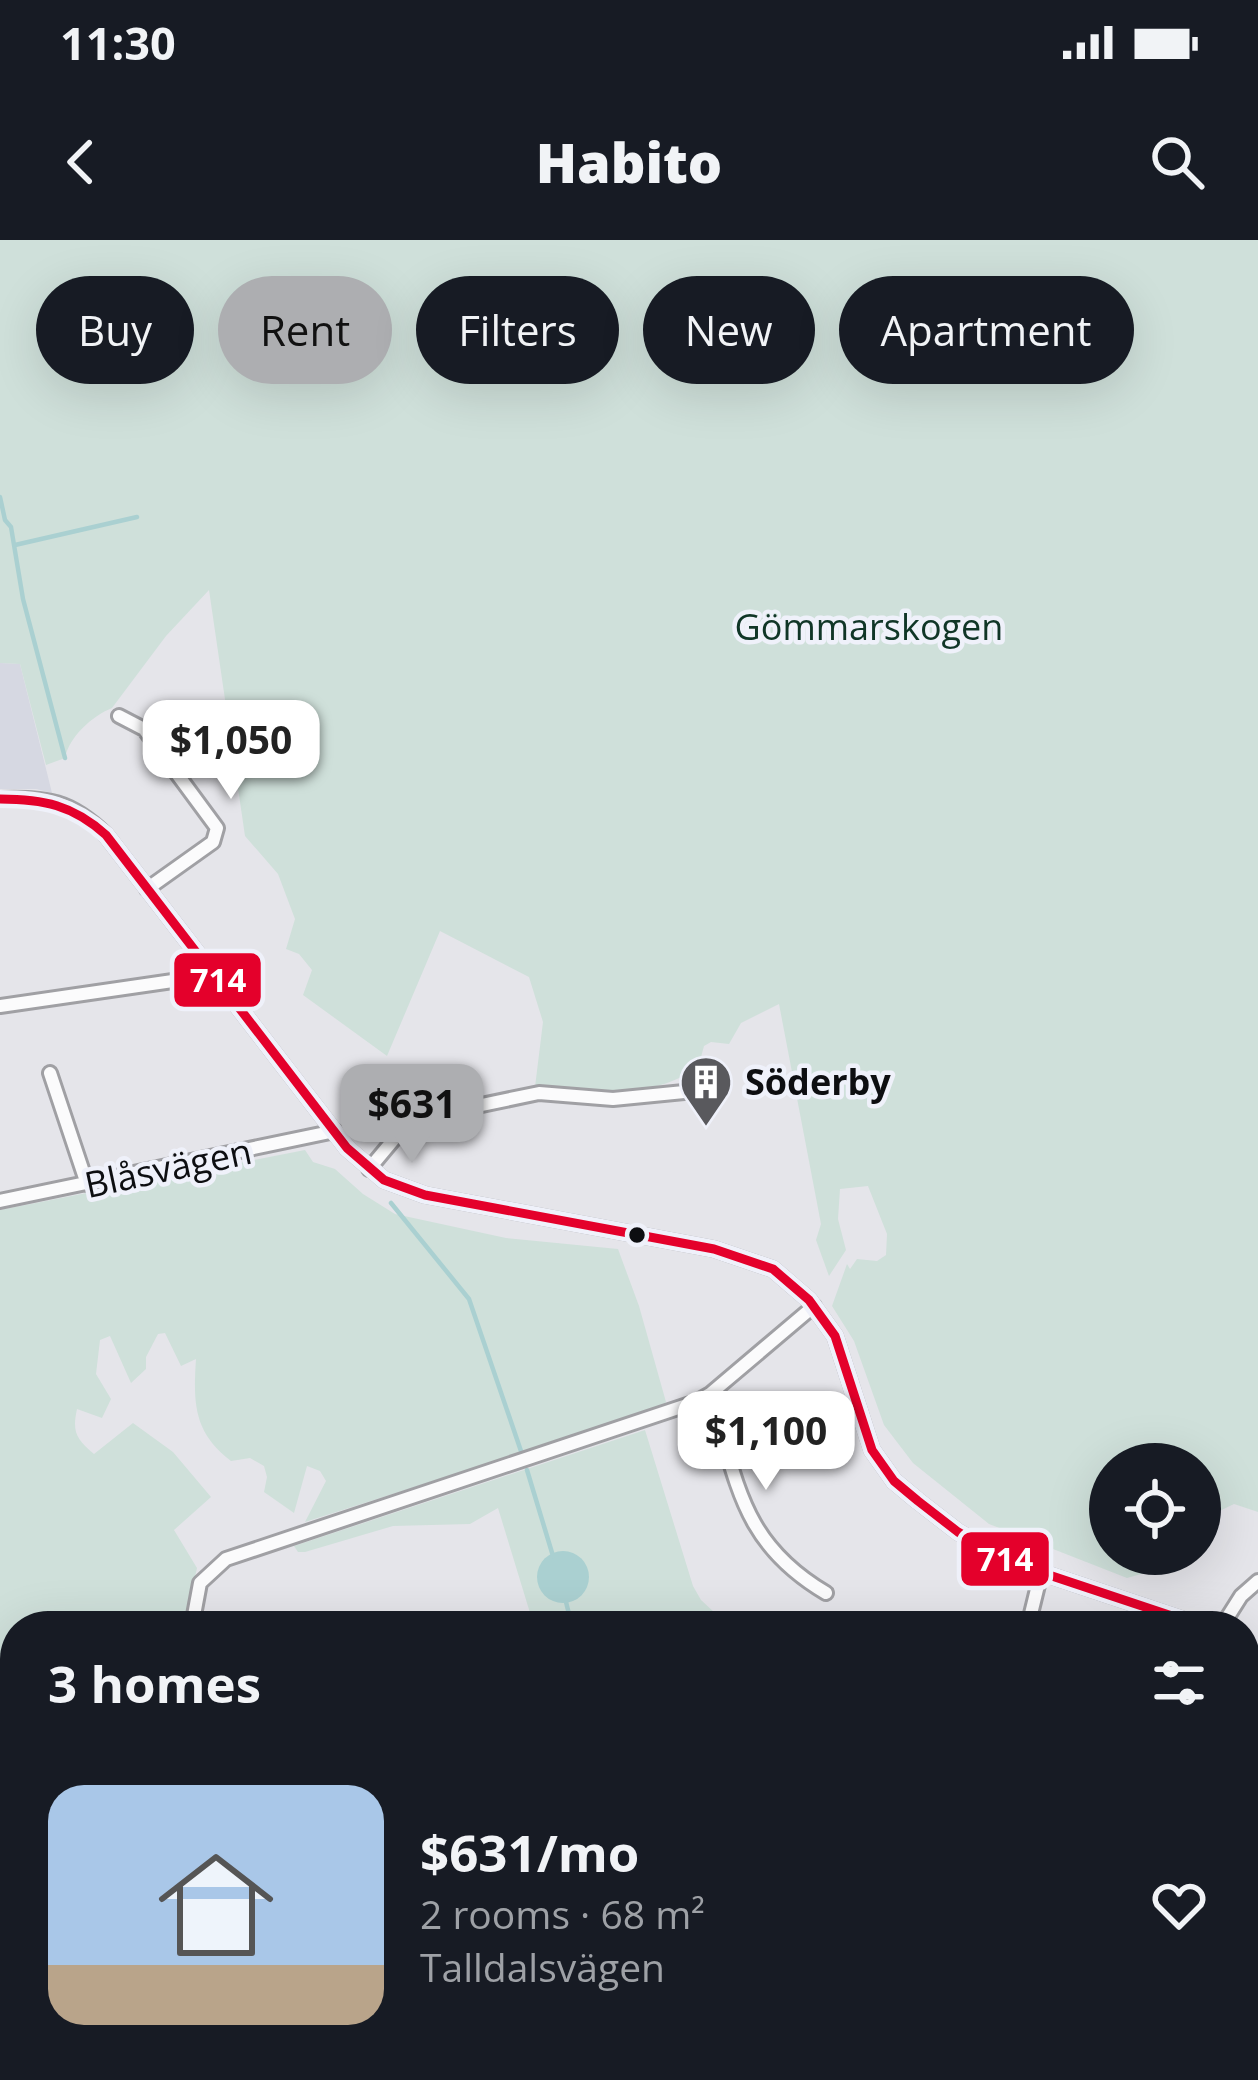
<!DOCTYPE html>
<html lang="en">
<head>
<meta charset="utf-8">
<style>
	body { margin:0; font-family:"Open Sans",sans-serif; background:#242831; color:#f1f3f6; height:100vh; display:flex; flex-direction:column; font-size:45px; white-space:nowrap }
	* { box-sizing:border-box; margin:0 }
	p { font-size:39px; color:#9ea1a6 }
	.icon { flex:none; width:66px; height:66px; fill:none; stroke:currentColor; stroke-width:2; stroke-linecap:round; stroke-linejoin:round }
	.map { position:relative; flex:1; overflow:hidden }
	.panel { position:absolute; left:0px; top:1371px; width:1260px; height:471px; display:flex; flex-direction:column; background:#171b24; border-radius:48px 48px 0 0; box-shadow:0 12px 48px #0002 }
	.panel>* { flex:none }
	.top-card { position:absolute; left:36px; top:36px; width:1188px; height:108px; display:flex; gap:24px }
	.tools { position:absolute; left:1089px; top:1203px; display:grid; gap:24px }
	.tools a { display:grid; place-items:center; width:132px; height:132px; border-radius:50%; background:#171b24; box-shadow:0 12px 48px #0002; font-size:60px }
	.price { position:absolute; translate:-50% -102px; padding:0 27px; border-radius:24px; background:#fff; color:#222; font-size:39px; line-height:78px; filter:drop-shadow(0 3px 6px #0008) }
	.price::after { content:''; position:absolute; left:50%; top:72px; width:36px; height:27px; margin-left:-18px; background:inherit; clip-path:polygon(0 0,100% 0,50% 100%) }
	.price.active { background:#adaeb1; color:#111 }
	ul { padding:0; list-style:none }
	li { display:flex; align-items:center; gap:36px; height:300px; padding:0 48px }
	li+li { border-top:3px solid #363941 }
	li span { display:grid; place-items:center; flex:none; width:336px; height:240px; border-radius:36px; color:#555 }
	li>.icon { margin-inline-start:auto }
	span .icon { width:144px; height:144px; fill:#fffc; stroke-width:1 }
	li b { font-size:51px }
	h2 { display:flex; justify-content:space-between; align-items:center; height:144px; padding:0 48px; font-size:51px }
	.tag { padding:0 42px; border-radius:54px; background:#171b24; box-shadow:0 12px 48px #0002; font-size:42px; line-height:108px }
	.tag.active { background:#adaeb1; color:#111 }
	.status { display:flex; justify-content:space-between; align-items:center; height:84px; padding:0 60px; background:#171b24; direction:ltr }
	.status svg { height:33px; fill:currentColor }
	header { display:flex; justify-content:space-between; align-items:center; height:156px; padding:0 48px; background:#171b24; font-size:54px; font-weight:800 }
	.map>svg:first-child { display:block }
	.built { fill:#d6d8e2 }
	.green { fill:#cfe0da }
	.water { fill:#aad0d1 }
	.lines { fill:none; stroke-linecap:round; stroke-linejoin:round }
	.stream { stroke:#aad0d1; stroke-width:4.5 }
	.street-casing { stroke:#a0a0a4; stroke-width:18 }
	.street { stroke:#fbfbfc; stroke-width:12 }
	.bus-1-casing { stroke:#eff1fa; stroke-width:18 }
	.bus-1 { stroke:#e4002b; stroke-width:9 }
	.bus-dot { fill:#0d0e11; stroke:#eff1fa; stroke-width:4.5 }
	.labels { text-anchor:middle; stroke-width:9; stroke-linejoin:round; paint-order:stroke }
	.park-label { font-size:36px; fill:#103627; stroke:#eff1fa }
	.poi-label { font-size:36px; font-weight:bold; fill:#0d0e11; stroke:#eff1fa; text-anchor:start }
	.street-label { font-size:36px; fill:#0d0e11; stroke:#eff1fa }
	.line-badge { stroke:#eff1fa; stroke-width:4.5 }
	.badge-label { font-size:33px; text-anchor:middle; font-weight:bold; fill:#fff }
</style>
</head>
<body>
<div class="status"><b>11:30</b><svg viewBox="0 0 49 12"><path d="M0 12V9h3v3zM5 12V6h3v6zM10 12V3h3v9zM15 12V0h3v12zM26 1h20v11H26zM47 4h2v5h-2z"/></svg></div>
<header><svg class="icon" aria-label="back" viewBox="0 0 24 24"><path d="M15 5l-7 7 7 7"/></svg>Habito<svg class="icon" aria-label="search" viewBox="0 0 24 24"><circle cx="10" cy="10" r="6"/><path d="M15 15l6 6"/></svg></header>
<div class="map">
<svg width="1258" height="1840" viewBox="0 0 1258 1840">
	<rect width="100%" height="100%" fill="#e5e5ea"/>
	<path class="built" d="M0,423L20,424L52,553L36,549H0Z
		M0,1684L15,1688V1827H70L57,1840H0Z"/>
	<path class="green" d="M0,0H1258V1272L1234,1264L1207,1277L1200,1290V1224H1110V1314H1188L1184,1322L1127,1338L989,1284L913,1223L884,1185L854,1101L832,1066L847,1024L850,1029L857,1019L877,1021L886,1015L887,994L868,946L840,949L838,979L846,1010L829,1036L816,1000L821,984L779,764L741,783L729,804L711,802L704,806L698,828C642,862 599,851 535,847L543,782L529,737L440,691L387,816L303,755L312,730L299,714L286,709L295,679L278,634L245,596L209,350L166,396L112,468C92,476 69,497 65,518L46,525L20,424L0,423Z
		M305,910L313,922L335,929L363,954L395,974L506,998L618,1009L639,1066L666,1162L659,1169L305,1282L326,1241L320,1231L307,1226L294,1273L264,1252L267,1237L264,1226L250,1218L231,1221C194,1193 193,1164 196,1119L181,1126L165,1093L158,1094L146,1117V1129L131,1143L110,1096L100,1100L96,1134L111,1159L102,1178L77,1169C72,1192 76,1199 94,1214L133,1183L173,1212L211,1257L174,1290L197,1328L184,1386H15V1683L0,1677V970Z
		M645,1190L693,1346L701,1360L729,1386H534L498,1268L470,1284L393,1286L305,1312H298L294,1306Z
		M251,1827H486L487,1836L485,1840H246Z"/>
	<path class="water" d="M537 1337a26 26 0 1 1 52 0a26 26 0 1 1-52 0Z"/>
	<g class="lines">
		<path class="stream" d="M0,257L5,280L11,287L23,359L65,518
			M15,305L137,277
			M391,963L469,1059L522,1214
			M527,1230L553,1316
			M566,1362L572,1386
			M571,1827L573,1840
			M710,1827L721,1840
			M182,1840L191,1827"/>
		<g class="street-casing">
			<path id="street" d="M119,476L144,489L217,588L213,602L147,649
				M0,559C48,558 70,560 106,595L347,908L384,940L425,955L714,1009L773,1029L809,1060L835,1096L872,1210L894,1241L918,1261L958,1292L1010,1322L1202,1386
				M0,766L214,735
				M50,833L87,944
				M369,929L410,880L539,853L613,859L684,852
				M0,961L335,891
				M710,1154C738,1242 740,1302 826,1353
				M192,1386L200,1343L226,1319L696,1162L710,1154L814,1066
				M1028,1386L1041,1333
				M1222,1386L1241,1356L1258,1341
				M1245,1411L1258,1420
				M1245,1451L1258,1426
				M1245,1577L1258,1584
				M1245,1719L1258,1725
				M862,1827L864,1840
				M1158,1827L1202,1833L1218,1840
				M81,1840L93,1827"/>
		</g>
		<use href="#street" class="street"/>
		<g class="bus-1-casing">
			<path id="bus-1" d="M0,559C43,559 73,565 106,595L347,908L384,940L425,955L714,1009L773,1029L809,1060L835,1096L872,1210L894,1241L918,1261L958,1292L1010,1322L1202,1386"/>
		</g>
		<use href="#bus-1" class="bus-1"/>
	</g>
	<defs>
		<g id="building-pin" transform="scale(2.7)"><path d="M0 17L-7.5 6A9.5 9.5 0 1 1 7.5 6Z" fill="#59595d" stroke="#eff1fa"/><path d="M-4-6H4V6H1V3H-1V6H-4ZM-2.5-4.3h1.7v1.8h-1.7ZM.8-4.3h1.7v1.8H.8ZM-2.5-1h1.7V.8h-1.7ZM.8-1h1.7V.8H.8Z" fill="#fff"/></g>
	</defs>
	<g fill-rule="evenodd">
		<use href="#building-pin" x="706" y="842"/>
	</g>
	<circle class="bus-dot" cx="637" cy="995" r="10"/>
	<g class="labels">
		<g class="park-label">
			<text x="869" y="400">Gömmarskogen</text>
		</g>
		<g class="poi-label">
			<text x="745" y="855">Söderby</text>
		</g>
		<g class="street-label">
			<text transform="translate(168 928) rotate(-12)" y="13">Blåsvägen</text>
		</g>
	</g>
	<g class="line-badge">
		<rect x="172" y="711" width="91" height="58" rx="12" fill="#e4002b"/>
		<rect x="959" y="1290" width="92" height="58" rx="12" fill="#e4002b"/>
	</g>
	<g class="badge-label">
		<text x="218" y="752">714</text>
		<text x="1005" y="1331">714</text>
	</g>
</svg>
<div class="tools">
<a><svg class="icon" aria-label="locate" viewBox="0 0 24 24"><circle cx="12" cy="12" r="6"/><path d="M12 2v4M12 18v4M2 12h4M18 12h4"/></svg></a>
</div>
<b class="price" style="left:231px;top:562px">$1,050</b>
<b class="price active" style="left:412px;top:926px">$631</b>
<b class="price" style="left:766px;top:1253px">$1,100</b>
<div class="top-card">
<a class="tag">Buy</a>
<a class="tag active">Rent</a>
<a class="tag">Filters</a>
<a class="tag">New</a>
<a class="tag">Apartment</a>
</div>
<section class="panel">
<h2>3 homes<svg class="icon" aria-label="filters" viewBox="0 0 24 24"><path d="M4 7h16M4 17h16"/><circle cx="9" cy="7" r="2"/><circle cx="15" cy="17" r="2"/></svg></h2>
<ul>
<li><span style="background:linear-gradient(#a9c7e8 75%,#b9a48a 0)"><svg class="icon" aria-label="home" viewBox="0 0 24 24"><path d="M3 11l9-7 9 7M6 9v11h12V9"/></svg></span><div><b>$631/mo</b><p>2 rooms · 68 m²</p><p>Talldalsvägen</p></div><svg class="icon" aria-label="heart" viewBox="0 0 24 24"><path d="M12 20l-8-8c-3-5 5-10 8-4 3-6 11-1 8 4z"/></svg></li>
</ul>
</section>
</div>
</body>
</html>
